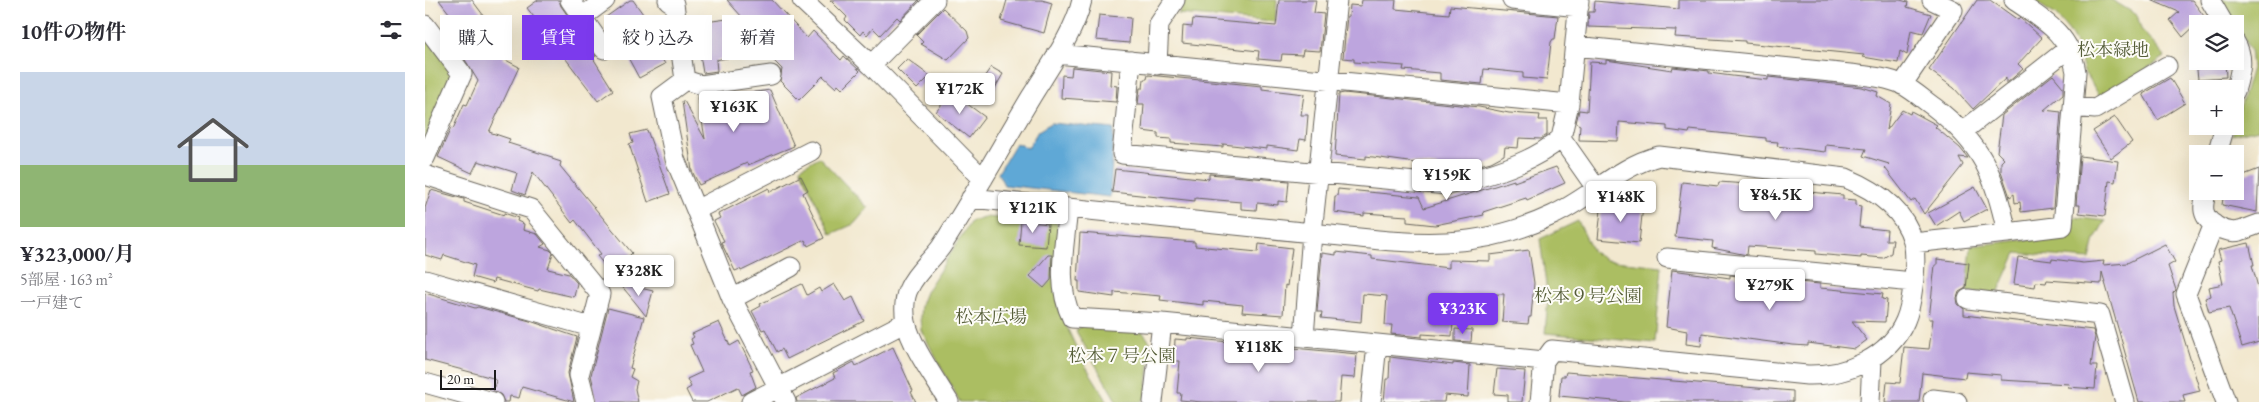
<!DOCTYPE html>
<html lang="ja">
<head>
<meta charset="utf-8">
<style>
	body { margin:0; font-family:"EB Garamond","Noto Serif JP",serif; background:#f7f7f7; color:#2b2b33; height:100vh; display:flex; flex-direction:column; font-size:19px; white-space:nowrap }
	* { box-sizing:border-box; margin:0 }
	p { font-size:16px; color:#7c7c81 }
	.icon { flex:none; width:28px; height:28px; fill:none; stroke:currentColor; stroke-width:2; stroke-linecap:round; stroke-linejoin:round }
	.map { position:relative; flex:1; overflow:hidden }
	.side { display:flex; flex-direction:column; background:#fff; width:425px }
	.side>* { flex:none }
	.banner { position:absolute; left:15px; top:15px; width:475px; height:45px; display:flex; gap:10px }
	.controls { position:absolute; left:1764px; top:15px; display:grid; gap:10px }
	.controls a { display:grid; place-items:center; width:55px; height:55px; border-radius:0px; background:#fff; box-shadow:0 5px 20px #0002; font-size:25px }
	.scale { position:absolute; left:15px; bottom:12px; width:56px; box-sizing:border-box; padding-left:5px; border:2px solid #1c1c1c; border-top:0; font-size:14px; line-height:18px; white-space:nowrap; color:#1c1c1c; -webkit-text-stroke:4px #fdfcf7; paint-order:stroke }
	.price { position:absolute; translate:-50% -42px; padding:0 11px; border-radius:5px; background:#fff; color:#222; font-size:16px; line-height:32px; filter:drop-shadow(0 1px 2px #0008) }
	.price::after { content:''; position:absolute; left:50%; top:30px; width:15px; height:11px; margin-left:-8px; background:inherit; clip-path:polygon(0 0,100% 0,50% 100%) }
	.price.on { background:#7c3aed; color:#fff }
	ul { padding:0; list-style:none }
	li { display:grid; align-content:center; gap:10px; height:265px; padding:0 20px }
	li+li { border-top:1px solid #e1e1e2 }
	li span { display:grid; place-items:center; height:155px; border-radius:0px; color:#555 }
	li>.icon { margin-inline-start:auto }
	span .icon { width:90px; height:90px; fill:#fffc; stroke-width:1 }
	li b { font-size:21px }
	h2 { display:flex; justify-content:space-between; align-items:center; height:60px; padding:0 20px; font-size:21px }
	.pill { padding:0 18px; border-radius:0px; background:#fff; box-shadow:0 5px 20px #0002; font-size:18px; line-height:45px }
	.pill.on { background:#7c3aed; color:#fff }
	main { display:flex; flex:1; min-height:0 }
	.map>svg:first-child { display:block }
	.green { fill:#abbe62; stroke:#646d3f }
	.water { fill:#5fa8d6; stroke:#3e6279 }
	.building { fill:#bda5de }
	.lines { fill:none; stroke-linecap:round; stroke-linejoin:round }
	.street-casing { stroke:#67635b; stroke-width:21 }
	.street { stroke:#fff; stroke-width:19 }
	.labels { text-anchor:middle; stroke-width:4; stroke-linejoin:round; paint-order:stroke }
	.park-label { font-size:18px; fill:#555d38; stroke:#fdfcf7 }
</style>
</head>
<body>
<main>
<section class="side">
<h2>10件の物件<svg class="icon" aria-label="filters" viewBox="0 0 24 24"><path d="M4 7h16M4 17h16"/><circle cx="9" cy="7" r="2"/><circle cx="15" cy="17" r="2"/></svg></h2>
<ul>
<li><span style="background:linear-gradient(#c9d6e8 60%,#8fb573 0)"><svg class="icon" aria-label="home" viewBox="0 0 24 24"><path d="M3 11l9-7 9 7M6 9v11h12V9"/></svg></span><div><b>¥323,000/月</b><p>5部屋 · 163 m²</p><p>一戸建て</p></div></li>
</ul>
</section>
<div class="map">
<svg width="1834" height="402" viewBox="0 0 1834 402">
	<rect width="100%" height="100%" fill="#fdfcf7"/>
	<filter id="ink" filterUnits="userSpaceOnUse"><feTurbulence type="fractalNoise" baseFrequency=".02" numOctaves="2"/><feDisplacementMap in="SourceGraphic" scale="10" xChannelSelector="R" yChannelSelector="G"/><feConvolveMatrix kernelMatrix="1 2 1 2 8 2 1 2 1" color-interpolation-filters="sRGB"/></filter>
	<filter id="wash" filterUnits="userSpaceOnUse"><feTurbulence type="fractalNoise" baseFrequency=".0096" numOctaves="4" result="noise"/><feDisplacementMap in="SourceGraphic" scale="20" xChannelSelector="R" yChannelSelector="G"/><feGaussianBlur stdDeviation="1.12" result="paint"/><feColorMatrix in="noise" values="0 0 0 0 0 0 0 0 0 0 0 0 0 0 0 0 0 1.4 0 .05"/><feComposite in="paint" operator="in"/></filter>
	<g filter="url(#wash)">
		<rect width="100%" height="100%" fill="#f2e8cf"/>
		<path class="green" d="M761,0H852L850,22L753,14Z
			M1607,0H1687L1712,15L1716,29L1740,57L1676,98L1659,72L1652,45L1644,31L1631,15Z
			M1797,0H1834V129L1807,135L1827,68L1825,50Z
			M0,35L27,69L28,83L0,143Z
			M394,157L443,208L429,224L406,234L375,168Z
			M559,217L631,222L634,228V310L657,360L683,402H535L496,330L495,317L496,305L501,292L546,221Z
			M1649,217L1680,221L1670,239L1665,259L1591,253L1573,293L1542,292L1546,246L1647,234Z
			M1153,221L1168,252L1181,260L1237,266L1230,343L1120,333L1123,300L1115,239Z
			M657,325L716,330L726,343L721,397L716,402H692L651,331Z"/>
		<path class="water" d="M626,123L689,129L685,197L579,185L573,173L591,143L603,148L613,131Z"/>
		<g id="blocks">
			<path class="building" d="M14,0H47L85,51L77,58L94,67L64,132L85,139L83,143L127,157V159L136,162L135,166L207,253L187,274L172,256L176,254L150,220L147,223L108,172L100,195L87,190L92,173L53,161L47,173L13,157L26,128L28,129L39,104L42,105L53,81L39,58L42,56L28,39L38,31Z
				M113,0H134L136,6L171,56L168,58L188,90L173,101L102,8Z
				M205,0H208L218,14L233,43L229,45L240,64L214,78L200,52L205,49L181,17Z
				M302,0H347L382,38L388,31L416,60L419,56L435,71L417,89L413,85L411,88L398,76L374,100L355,81L357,69L339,51L291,60L292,71L278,73L274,49L267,50L264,28H266L265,24L317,17Z
				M405,0H494L475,20L472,17L455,35L448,28L442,35L438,31L435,35L420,20L422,17Z
				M582,0H617L627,3L619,33L576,21Z
				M854,0H891L889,13L899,14L895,51L878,50L877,55L857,54L856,61L833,59L834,51L757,43L758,26L767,27L768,19L851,26Z
				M937,0H971L970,9L1024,14L1025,6L1133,16L1130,39H1128L1126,42L1122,80L1098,78V73L1059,69L1057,84L1015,80V73L978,70L979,66L929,62V59L918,58L922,16H924L925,5L936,6Z
				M1254,0H1475L1483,2L1482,7L1506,14L1498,33L1486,30L1482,55L1475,51L1473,63L1438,57L1439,55L1320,43V41L1250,37L1251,30L1163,27L1164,12H1169L1170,1L1254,9Z
				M1552,0H1565L1593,20L1595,18L1617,38L1593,64L1598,69L1581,84V78L1548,109L1529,88L1504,70Z
				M1726,0H1767L1785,24L1777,22L1772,24L1758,37L1745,20L1754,12Z
				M518,8L542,31L544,38L523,60L496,44L498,42L491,35Z
				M674,15L706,18L704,43L671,40Z
				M482,59L505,76L492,89L472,69Z
				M1181,60L1247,70L1248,67L1284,71V73L1307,76L1343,80V77L1437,87L1453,92L1452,96L1466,104L1462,130L1477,110L1485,114L1486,111L1512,125L1510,127L1535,148L1543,158L1534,157L1538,165L1499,214L1490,199L1486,202L1460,168L1464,164L1438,156L1441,149L1401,145L1400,152L1352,146L1353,142L1341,141V138L1265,130L1264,133L1242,130V126L1194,122L1193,141L1154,140L1155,125L1151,123L1154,110L1162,111L1165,62L1181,63Z
				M1771,61H1800L1801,77L1773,79Z
				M566,67L578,74L570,88L557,80Z
				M647,67L686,71L685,85L692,86L691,102L636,98L637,75L646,76Z
				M723,75L837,86V89L879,94L876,115H883L881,140L875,139L873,150L842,146V149L798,144V147L746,143V139L733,138V133L717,131L719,104H713L715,88H718L719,79H722Z
				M1628,75L1638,87V94L1619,110L1636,112L1628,208L1596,212L1595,202L1590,203L1589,194L1585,197L1576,171V162L1579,159L1572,152L1577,115Z
				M1745,78L1760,103L1733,120L1718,94Z
				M345,90L369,146L323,165L322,163L274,185L267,171L257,101H259L280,139L273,96L296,94V97Z
				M526,92L560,117L544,138L511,112Z
				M919,93L1054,107L1084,113L1115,115L1114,120H1122V135L1116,139L1094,138L1093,148L1080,147L1079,155L1066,162L1021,174L1012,173V166L941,156V159L910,156L914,94Z
				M1690,117L1707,142L1686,158L1668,131Z
				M222,130L245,194L223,202L204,144L208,143L205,134Z
				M1655,156L1693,161L1690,182L1684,181L1680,216L1654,213L1655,205H1651Z
				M1131,167L1140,183L1102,200L1101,198L1058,212L1059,215L1010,225L982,222V216L939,213V216L909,212L910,196H912L913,189L994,197L999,208L1089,180V182Z
				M690,169L784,179V174L864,181L862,202L853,201V205L832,203L831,210L816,209V202L770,198V201L687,192Z
				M1834,169L1832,212L1797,205L1799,191H1810L1811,178Z
				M376,176L383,190L378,193L381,200L399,238L383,246L380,240L316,271L315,269L310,271L296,242L299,241L289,221L295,218L293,214L344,188L345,192Z
				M1257,182L1293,186L1294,182L1322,184L1350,187V189L1418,195V199L1431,200V205L1436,206L1434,227L1462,230L1461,240H1468L1466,253L1458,258L1436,256V258L1391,254V251L1323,246L1322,255L1287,248L1288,241L1250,237Z
				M1550,187L1562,209L1539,221L1534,211L1511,226L1503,213Z
				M6,190L39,199V202L79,215V213L93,218L92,221L99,224L98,230L112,234L120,244L115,247L125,250L128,253L123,269L144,274L152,283L149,297L114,289L113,291L69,279L68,283L47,277L50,265L19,255L17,260L0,255V208Z
				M1187,203L1218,206L1214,243L1173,239L1176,209L1187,210Z
				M596,221L623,224L621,247L594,245Z
				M655,233L770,242V246L833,252L834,244L867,248L862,286L860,285L858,315L817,312L818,305L778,301V305L735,300L736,296L689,292V297L654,292V281H652Z
				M1824,243L1829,265H1827L1834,291V342L1817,347L1804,308L1784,312L1780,298L1786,296L1784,287L1798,284L1793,261L1796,260L1793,250Z
				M1740,244L1750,262L1743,266L1751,290L1748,293L1749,306L1775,391L1758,395L1760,402H1714L1677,272L1676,284L1622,280L1621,283L1611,282L1610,287L1589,284L1593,257L1627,261V259L1658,263L1679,261L1678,265L1702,263Z
				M1104,250L1109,283L1106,317H1104L1103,324L1077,322L1079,294L1030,295L1027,336L997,334V337L966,334L967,325H960L962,296L938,294L936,322L896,318L897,312H892L897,253L911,255V252L947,256V259L1024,268V260L1065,261V255Z
				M623,255H627L626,280L619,288L605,276Z
				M1512,259L1544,263L1541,288L1534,292L1532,298L1533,304L1539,309V315L1668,330L1670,337L1666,366H1672L1670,389L1643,387L1644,384L1576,380V375L1541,372L1540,378L1497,373L1494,402H1460L1462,382L1475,383L1479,347L1504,349L1508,319H1504L1510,265H1512Z
				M1247,270L1305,278V275L1320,277V280L1350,283V280L1395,284V288L1458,294L1457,299L1462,300L1460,322L1427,321L1442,340L1430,349L1383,343V346L1368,345L1277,333L1276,346L1261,344L1262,331L1241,327Z
				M194,283L228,291L221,316L210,302Z
				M377,284L382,295L394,288L396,292L409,284L420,301L428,297L439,321L362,359L357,349L352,352L340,329L337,330L327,311L336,306L335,304Z
				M0,293L50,308L53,307L105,321L152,337L143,373L149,402L97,387L94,398L85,396L84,402H79L76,395L68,390L71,381L68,378L0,360Z
				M183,308L219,317L205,368L208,369L205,377L212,381L210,389L213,402H172L166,375Z
				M294,322L305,346L314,341L328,370L325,371L331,387L317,395L313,387L282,402H267L261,390L266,387L262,379L277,372L265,345L268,344L266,339L269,337L267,334Z
				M1030,329L1047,330L1046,342L1030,341Z
				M762,338L932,354L930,378L916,377L914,402H777L755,400L756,393H752L755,361H749L750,339L762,340Z
				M468,347L488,391L486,392L491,402H372L371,398L410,378L408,373L429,362L431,366Z
				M965,357L1028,365V363L1045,365L1043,397L1020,395L1019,402H959L961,379H964Z
				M1072,369L1100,371L1097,402H1083V395L1069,394Z
				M1141,372L1368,391V402H1200L1134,396L1136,376H1140Z"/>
		</g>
	</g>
	<g filter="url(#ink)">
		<use href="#blocks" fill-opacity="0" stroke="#67635b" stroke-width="1"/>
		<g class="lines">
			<g class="street-casing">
				<path id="street" d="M145,0L179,49
					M243,0L249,4L260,80L237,97L250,159L271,210L386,151
					M377,0L446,65L558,179
					M912,0L887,233C976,242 1044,255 1128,215C1165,198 1194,166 1234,156L1421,178C1450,190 1479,209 1488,241C1491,253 1490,267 1489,279C1487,293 1486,308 1480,321C1464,358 1421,376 1382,375L1127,350L1119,361
					M1087,0L1154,7
					M1785,0L1799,24
					M157,17L180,0
					M0,25L37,74L0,158
					M1810,42C1820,58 1815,74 1810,91
					M1150,46L1425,74C1442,76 1462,77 1478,85C1489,91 1499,100 1509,107C1557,144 1570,175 1582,233L1488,243
					M632,54L1144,104
					M706,61L697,154L1022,185C1060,177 1107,164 1136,138L1144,104L1154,0
					M446,65L510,0
					M732,65L734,24L750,0
					M260,80L276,85L346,75
					M1477,85L1528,10L1507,0
					M1649,107L1670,109L1742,66
					M1537,132L1644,48
					M1136,138L1171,188
					M1792,154L1800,126
					M0,175L106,209L175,294L154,375L161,402
					M1782,191C1780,197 1778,205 1779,211C1782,225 1803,234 1815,231C1821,229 1828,226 1834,224
					M546,198L887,233L879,337L952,344
					M643,208C640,244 630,284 647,318L737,323L879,337
					M271,210L307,299L361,402
					M1789,224L1761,294L1801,402
					M1582,233L1638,226L1651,72C1645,33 1618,20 1589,0
					M1242,258L1488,282
					M0,280L166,327
					M307,299L366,267
					M1543,299L1675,315L1700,402
					M0,383L68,402
					M1508,399L1532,402
					M326,402L481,322
					M524,402C511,380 486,346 481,322C479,312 479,297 484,288C491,272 506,261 516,247C548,198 576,147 606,97C623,69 650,32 657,0
					M728,402L737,323
					M946,402L952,344L1119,361L1115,402
					M1445,402L1447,360"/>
			</g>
			<use href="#street" class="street"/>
		</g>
	</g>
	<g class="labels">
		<g class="park-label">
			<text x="1688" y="56">松本緑地</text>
			<text x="1163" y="302">松本９号公園</text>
			<text x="566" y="323">松本広場</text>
			<text x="697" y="362">松本７号公園</text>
		</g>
	</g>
</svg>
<div class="controls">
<a><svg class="icon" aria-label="layers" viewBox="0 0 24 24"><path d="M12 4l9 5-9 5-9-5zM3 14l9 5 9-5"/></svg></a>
<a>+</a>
<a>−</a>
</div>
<div class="scale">20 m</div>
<b class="price" style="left:535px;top:115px">¥172K</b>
<b class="price" style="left:309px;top:133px">¥163K</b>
<b class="price" style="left:1022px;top:201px">¥159K</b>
<b class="price" style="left:1351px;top:221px">¥84.5K</b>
<b class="price" style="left:1196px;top:223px">¥148K</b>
<b class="price" style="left:608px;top:234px">¥121K</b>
<b class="price" style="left:214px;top:297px">¥328K</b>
<b class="price" style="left:1345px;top:311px">¥279K</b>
<b class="price on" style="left:1038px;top:335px">¥323K</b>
<b class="price" style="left:834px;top:373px">¥118K</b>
<div class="banner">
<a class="pill">購入</a>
<a class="pill on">賃貸</a>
<a class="pill">絞り込み</a>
<a class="pill">新着</a>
</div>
</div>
</main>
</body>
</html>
